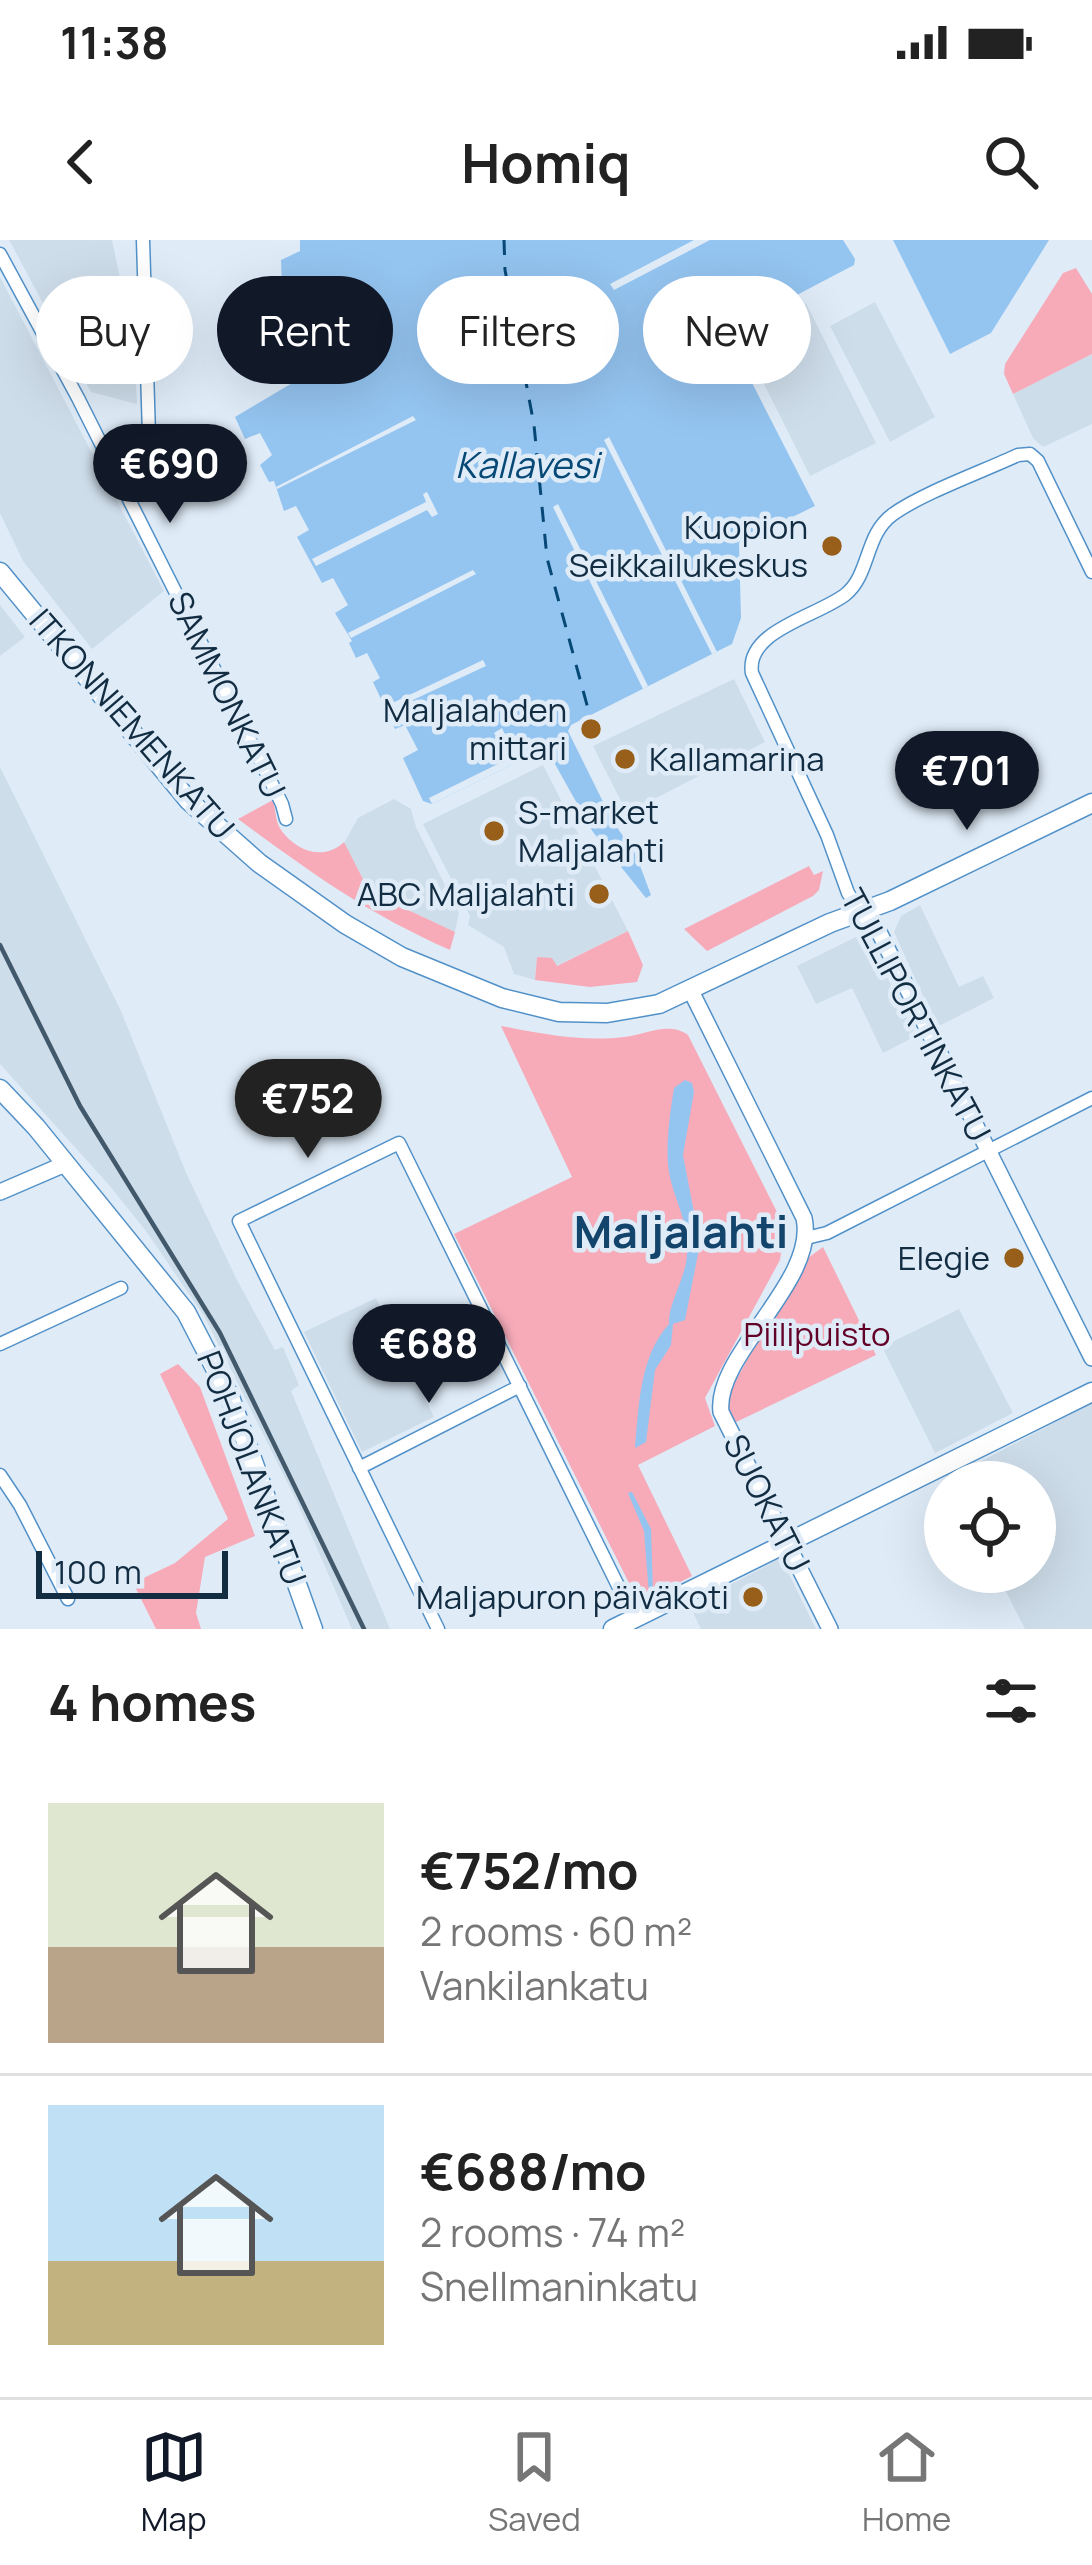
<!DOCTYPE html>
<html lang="en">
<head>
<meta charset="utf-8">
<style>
	body { margin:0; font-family:Manrope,sans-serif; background:#f6f6f6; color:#222; height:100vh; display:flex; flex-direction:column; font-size:45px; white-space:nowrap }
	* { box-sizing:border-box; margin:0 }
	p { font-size:39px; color:#767676 }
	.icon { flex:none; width:66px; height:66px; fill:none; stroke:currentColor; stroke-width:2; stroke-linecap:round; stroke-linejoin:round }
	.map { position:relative; height:1389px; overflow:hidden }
	.side { display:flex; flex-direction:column; background:#fff; flex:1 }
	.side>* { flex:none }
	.top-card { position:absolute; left:36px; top:36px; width:1020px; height:108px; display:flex; gap:24px }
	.controls { position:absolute; left:924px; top:1221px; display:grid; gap:24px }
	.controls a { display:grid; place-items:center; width:132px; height:132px; border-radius:50%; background:#fff; box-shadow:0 12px 48px #0002; font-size:60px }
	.scale { position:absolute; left:36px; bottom:30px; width:192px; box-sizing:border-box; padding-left:12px; border:6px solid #122c42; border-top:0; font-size:33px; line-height:42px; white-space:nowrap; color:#122c42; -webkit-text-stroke:9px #dfecf8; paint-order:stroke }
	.price { position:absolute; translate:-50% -102px; padding:0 27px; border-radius:42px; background:#111827; color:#fff; font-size:39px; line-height:78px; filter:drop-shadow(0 3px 6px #0008) }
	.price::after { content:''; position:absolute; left:50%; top:72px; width:36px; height:27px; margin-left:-18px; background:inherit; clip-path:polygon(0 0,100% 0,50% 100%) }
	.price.current { background:#222; color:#fff }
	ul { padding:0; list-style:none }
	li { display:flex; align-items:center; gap:36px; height:300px; padding:0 48px }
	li+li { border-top:3px solid #e0e0e0 }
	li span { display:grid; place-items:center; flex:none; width:336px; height:240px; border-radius:0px; color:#555 }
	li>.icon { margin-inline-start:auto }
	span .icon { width:144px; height:144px; fill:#fffc; stroke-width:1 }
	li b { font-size:51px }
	h2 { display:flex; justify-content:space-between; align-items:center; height:144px; padding:0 48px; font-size:51px }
	.tag { padding:0 42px; border-radius:54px; background:#fff; box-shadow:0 12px 48px #0002; font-size:42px; line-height:108px }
	.tag.current { background:#111827; color:#fff }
	.status { display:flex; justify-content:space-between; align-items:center; height:84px; padding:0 60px; background:#fff; direction:ltr }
	.status svg { height:33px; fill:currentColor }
	header { display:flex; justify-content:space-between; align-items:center; height:156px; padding:0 48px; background:#fff; font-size:54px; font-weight:700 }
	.menu { display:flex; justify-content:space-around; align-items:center; height:168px; border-top:3px solid #e0e0e0; background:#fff; font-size:33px; color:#767676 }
	.menu a { display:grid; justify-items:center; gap:6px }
	.menu .current { color:#111827 }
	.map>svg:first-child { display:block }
	.built { fill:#ceddea }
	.green { fill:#f7abb9 }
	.water { fill:#94c4f0 }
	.pier { fill:#dfecf8 }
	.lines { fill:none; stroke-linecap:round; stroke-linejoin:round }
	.ferry { stroke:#064876; stroke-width:3; stroke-dasharray:15 12; stroke-linecap:butt }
	.minor-casing { stroke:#5291c8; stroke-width:15 }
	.tertiary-casing { stroke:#5291c8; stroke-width:18 }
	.secondary-casing { stroke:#5291c8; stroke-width:21 }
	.minor { stroke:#fff; stroke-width:12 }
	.tertiary { stroke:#fff; stroke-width:15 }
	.secondary { stroke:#fff; stroke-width:18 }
	.rail { stroke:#42596c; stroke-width:4.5 }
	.poi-dot { fill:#975f19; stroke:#dfecf8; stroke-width:4.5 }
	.labels { text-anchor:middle; stroke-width:9; stroke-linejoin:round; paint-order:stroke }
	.poi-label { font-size:33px; fill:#122c42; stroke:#dfecf8; text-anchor:end }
	.street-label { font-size:33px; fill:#122c42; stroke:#dfecf8 }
	.park-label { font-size:33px; fill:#630027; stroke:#dfecf8 }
	.water-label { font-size:36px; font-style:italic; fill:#064876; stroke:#dfecf8 }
	.district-label { font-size:45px; font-weight:bold; fill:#13446b; stroke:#dfecf8 }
</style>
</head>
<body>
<div class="status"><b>11:38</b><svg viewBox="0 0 49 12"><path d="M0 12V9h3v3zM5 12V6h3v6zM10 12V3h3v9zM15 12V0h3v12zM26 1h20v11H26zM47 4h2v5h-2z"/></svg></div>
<header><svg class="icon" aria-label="back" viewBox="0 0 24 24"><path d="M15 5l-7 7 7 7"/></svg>Homiq<svg class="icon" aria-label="search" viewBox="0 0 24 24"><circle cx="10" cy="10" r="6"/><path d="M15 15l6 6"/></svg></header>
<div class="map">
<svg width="1092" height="1389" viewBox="0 0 1092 1389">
	<rect width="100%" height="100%" fill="#dfecf8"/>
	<path class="built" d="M9,0H112L133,99L137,164L91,152Z
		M0,37L164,351L92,409L23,321L0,273Z
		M875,62L935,177L890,202L830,86Z
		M806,63L876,203L810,236L740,96Z
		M1092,114V184L1043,207L1033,198L1013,154Z
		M0,365L25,397L0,416Z
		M734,439L765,502L627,573L593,506Z
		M543,525L628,691L556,726L537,717L535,740L514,734L504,707L468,685L470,676L423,584Z
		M0,527L121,771L187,935L237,1040L275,1110L283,1107L299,1145L291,1151L390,1389H352L296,1260L204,1076L146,991L109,945L0,824Z
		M394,559L411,569L416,587L459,673L455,692L389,661L367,647L344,603L358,578Z
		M920,665L959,747L983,736L994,758L937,787L894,692L901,676Z
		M856,697L872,706L916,796L883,813L852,748L816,764L797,726Z
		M376,1058L434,1177L362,1212L304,1092Z
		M959,1069L1013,1173L935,1213L882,1107Z
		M1092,1163V1389H1025L996,1332H1035V1242H949L945,1234L953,1236Z
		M781,1318L816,1389H701L690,1366Z"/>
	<path class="green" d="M1076,28L1092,54V114L1013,154L1004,134L1005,124L1063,33Z
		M273,560C276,570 275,581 281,590C297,612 324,621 344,602L367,647L389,661L455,692L450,710C365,672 313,634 238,579Z
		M809,626L814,635L823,631L819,650L813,656L707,711L684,689Z
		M628,691L643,725L637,742L590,747L535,740L537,717L552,718L557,726Z
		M501,786C543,794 581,802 624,797C646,795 668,781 688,795L778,974L784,993L780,1020L705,1158L715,1186L638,1225L692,1336L639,1363L454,994L572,937Z
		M823,1007L876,1115L734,1183L727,1169L730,1151L801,1023Z
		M178,1124L200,1147L255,1296L205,1317L196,1373L201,1389H156L133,1343L175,1323L228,1279L160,1134Z"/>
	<path class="water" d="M300,0H843L855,19L854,25L726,92L815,266L739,303L741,378L732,404L571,485L568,491L612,580L636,615L651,655L646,658L593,592L546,508L432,564L423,561L403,518L418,510L405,485L395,489L373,442L380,438L367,413L356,418L349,403L352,401L335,373L348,365L333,338L322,343L297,297L309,290L296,266L284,271L274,241L269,242L260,225L272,215L260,193L245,199L235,177L304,136V94L287,90L283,84L281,20L300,11Z
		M893,0H1049L991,93L950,114Z
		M685,840L692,843L694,852L683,915L700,1004L685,1080L673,1084L671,1105L655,1130L646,1202L635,1208C639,1163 640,1116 669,1084C668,1062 686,1039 687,1014C690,983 674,961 669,932C665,907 670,873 674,848Z
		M632,1252L651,1289L653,1353L649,1355L644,1291L628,1253Z"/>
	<path class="pier" d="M694,0H710L614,50L610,44Z
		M413,176L416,180L277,249L276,247Z
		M609,197L717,412L712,414L604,200Z
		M427,252L438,274L432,277L427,270L316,326L312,319L426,262L423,254Z
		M558,264L648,446L643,449L553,267Z
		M473,330L476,334L351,398L348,393Z
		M483,420L486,426L387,472L384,467Z
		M502,488L514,516L543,502L546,508L432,564L429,558L510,518L494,493Z"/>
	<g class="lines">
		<path class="ferry" d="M504,0L505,30L534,185L547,318L590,476"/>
		<g class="minor-casing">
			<path id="minor" d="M0,14L78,158L282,564L286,579
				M112,227L139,210L149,195L143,0
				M861,672L848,653L827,595L752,433C745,390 819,376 846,354C870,334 865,295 892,275C920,254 984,231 1018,215L1030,214L1038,221L1092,332
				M806,998L827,993L1092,858
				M0,1104L121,1048
				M359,1228L520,1146
				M0,1235L20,1265L68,1359
				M438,1389L239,981L399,903L634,1378"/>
		</g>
		<g class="tertiary-casing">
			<path id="tertiary" d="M861,672L879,692L1092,1118
				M691,751L804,978C818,1041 714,1115 721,1172L830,1389
				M0,952L65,924"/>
		</g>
		<g class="secondary-casing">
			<path id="secondary" d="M0,332L189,561L259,623L345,684L402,717L502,758L559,772L607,773L659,764L830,683L890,661L1092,563
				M0,849L36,887L186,1072L230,1157L313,1389
				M613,1389L1092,1152"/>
		</g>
		<use href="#minor" class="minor"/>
		<use href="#tertiary" class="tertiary"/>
		<use href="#secondary" class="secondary"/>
		<path class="rail" d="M0,705L80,866L220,1093L364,1389"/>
	</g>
	<g class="poi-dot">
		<circle cx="832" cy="306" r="12"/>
		<circle cx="591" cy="489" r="12"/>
		<circle cx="625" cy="519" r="12"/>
		<circle cx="494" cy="591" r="12"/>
		<circle cx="599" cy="654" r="12"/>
		<circle cx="1014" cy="1018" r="12"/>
		<circle cx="753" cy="1357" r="12"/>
	</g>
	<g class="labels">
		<g class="poi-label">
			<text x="808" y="299">Kuopion<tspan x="808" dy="38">Seikkailukeskus</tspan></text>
			<text x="567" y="482">Maljalahden<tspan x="567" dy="38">mittari</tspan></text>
			<text x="649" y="531" text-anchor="start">Kallamarina</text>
			<text x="518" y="584" text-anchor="start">S-market<tspan x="518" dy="38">Maljalahti</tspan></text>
			<text x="575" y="666">ABC Maljalahti</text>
			<text x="990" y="1030">Elegie</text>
			<text x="729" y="1369">Maljapuron päiväkoti</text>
		</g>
		<g class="street-label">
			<text transform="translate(227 455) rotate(64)" y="12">SAMMONKATU</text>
			<text transform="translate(132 484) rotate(49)" y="12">ITKONNIEMENKATU</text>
			<text transform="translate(916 775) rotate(62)" y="12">TULLIPORTINKATU</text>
			<text transform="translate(252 1228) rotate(69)" y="12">POHJOLANKATU</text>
			<text transform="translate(767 1263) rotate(63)" y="12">SUOKATU</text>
		</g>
		<g class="park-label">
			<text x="817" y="1106">Piilipuisto</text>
		</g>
		<g class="water-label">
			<text x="527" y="238">Kallavesi</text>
		</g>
		<g class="district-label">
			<text x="681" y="1008">Maljalahti</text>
		</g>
	</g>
</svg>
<div class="controls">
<a><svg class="icon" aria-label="locate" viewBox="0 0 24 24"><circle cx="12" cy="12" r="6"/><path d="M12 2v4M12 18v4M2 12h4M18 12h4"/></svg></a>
</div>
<div class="scale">100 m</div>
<b class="price" style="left:170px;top:286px">€690</b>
<b class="price" style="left:967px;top:593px">€701</b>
<b class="price current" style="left:308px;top:921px">€752</b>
<b class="price" style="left:429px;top:1166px">€688</b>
<div class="top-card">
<a class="tag">Buy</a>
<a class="tag current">Rent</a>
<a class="tag">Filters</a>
<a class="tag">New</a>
</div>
</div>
<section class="side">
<h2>4 homes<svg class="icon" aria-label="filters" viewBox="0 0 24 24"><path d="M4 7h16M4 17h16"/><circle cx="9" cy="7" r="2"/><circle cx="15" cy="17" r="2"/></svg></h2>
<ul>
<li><span style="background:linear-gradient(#dfe7d0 60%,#b9a48a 0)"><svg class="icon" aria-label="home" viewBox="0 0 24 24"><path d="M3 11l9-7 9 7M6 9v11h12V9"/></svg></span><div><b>€752/mo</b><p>2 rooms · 60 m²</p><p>Vankilankatu</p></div></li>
<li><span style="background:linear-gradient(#bfe0f5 65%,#c2b280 0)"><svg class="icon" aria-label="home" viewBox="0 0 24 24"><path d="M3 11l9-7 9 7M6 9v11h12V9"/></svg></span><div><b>€688/mo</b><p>2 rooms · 74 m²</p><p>Snellmaninkatu</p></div></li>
</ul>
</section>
<nav class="menu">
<a class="current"><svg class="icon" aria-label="map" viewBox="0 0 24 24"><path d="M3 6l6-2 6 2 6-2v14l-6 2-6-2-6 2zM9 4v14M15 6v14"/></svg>Map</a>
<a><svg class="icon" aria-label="saved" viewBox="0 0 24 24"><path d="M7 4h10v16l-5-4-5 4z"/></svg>Saved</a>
<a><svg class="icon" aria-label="home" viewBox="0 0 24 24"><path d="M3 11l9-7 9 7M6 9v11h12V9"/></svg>Home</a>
</nav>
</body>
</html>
